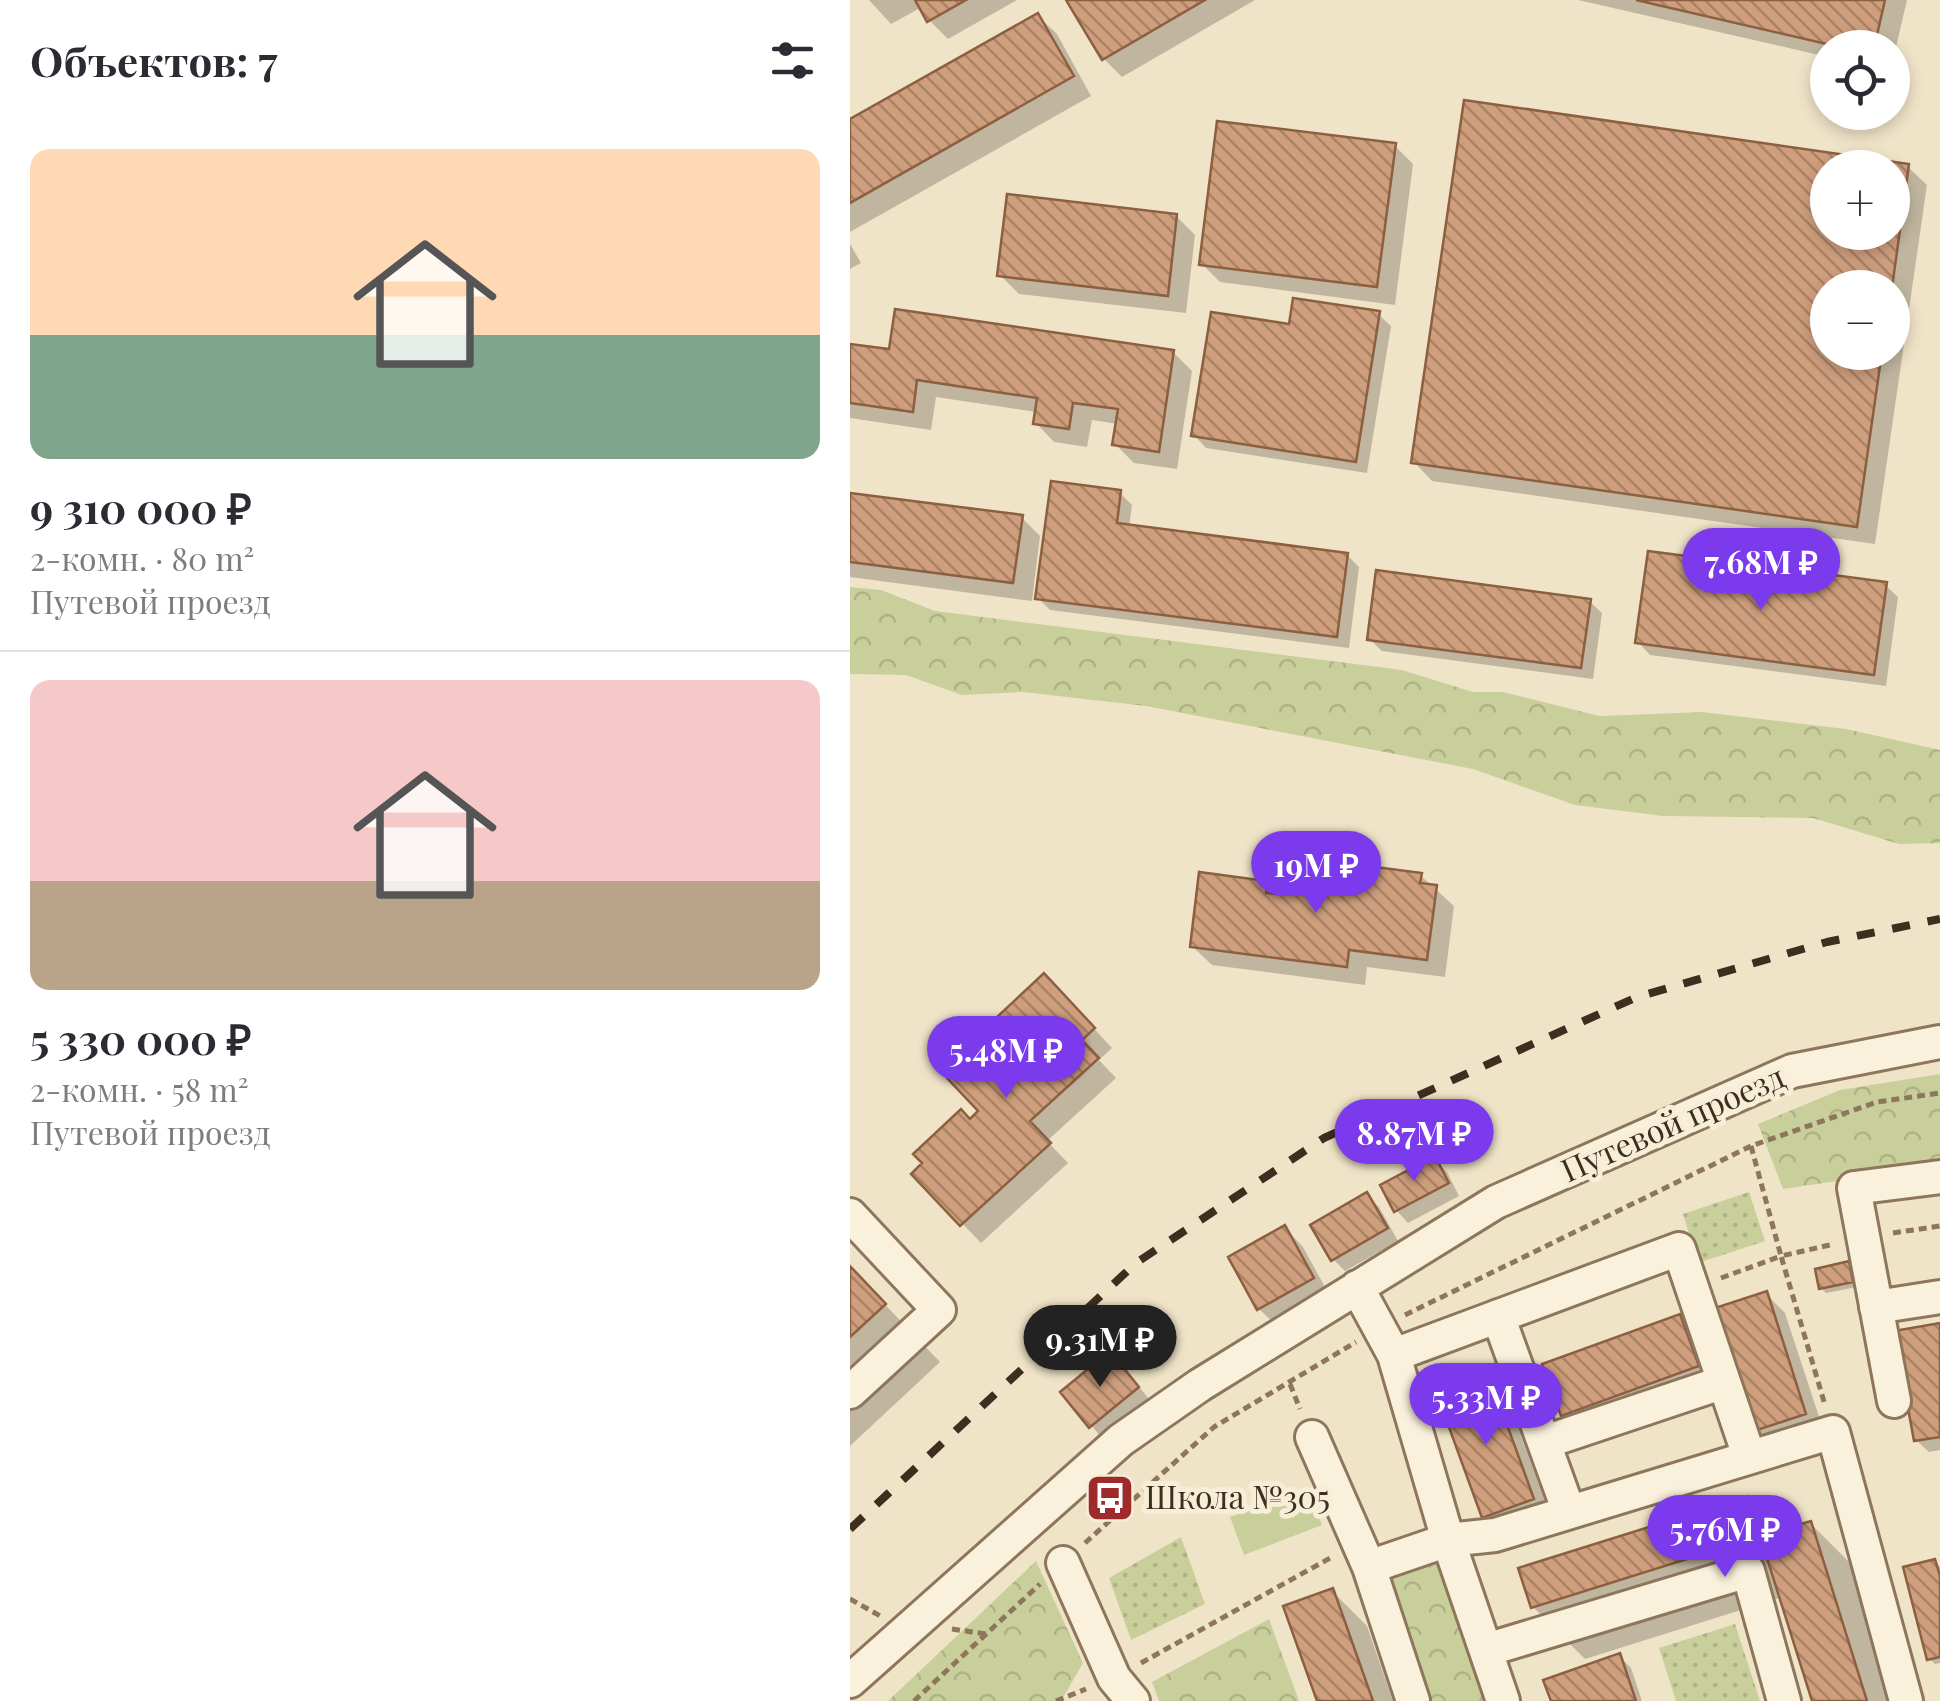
<!DOCTYPE html>
<html lang="ru">
<head>
<meta charset="utf-8">
<style>
	body { margin:0; font-family:"Playfair Display",serif; background:#f2f2f3; color:#2b2b33; height:100vh; display:flex; flex-direction:column; font-size:38px; white-space:nowrap }
	* { box-sizing:border-box; margin:0 }
	p { font-size:32px; color:#7c7c81 }
	.icon { flex:none; width:55px; height:55px; fill:none; stroke:currentColor; stroke-width:2; stroke-linecap:round; stroke-linejoin:round }
	.map { position:relative; flex:1; overflow:hidden }
	.side { display:flex; flex-direction:column; background:#fff; width:850px }
	.side>* { flex:none }
	.controls { position:absolute; left:960px; top:30px; display:grid; gap:20px }
	.controls a { display:grid; place-items:center; width:100px; height:100px; border-radius:50%; background:#fff; box-shadow:0 5px 15px #0003; font-size:50px }
	.price { position:absolute; translate:-50% -85px; padding:0 22px; border-radius:35px; background:#7c3aed; color:#fff; font-size:32px; line-height:65px; filter:drop-shadow(0 2px 5px #0008) }
	.price::after { content:''; position:absolute; left:50%; top:60px; width:30px; height:22px; margin-left:-15px; background:inherit; clip-path:polygon(0 0,100% 0,50% 100%) }
	.price.current { background:#222; color:#fff }
	ul { padding:0; list-style:none }
	li { display:grid; align-content:center; gap:20px; height:530px; padding:0 30px }
	li+li { border-top:2px solid #e1e1e2 }
	li span { display:grid; place-items:center; height:310px; border-radius:20px; color:#555 }
	li>.icon { margin-inline-start:auto }
	span .icon { width:180px; height:180px; fill:#fffc; stroke-width:1 }
	li b { font-size:42px }
	h2 { display:flex; justify-content:space-between; align-items:center; height:120px; padding:0 30px; font-size:42px }
	main { display:flex; flex:1; min-height:0 }
	.map>svg:first-child { display:block }
	.forest { fill:url(#forest-crowns) }
	.park { fill:url(#park-dots) }
	.garden { fill:#c9cf9b }
	.shadow { fill:#0003; fill-rule:evenodd }
	.building { fill:url(#building-back-hatch); stroke:#8d5f41; stroke-width:2.5; fill-rule:evenodd }
	.lines { fill:none; stroke-linecap:round; stroke-linejoin:round }
	.minor-casing { stroke:#8d765c; stroke-width:38 }
	.path { stroke:#8d765c; stroke-width:5; stroke-dasharray:8 5; stroke-linecap:butt }
	.minor { stroke:#faf1dc; stroke-width:32 }
	.rail { stroke:#3d2e20; stroke-width:8; stroke-dasharray:18 18; stroke-linecap:butt }
	.labels { text-anchor:middle; stroke-width:10; stroke-linejoin:round; paint-order:stroke }
	.street-label { font-size:32px; fill:#3d2e20; stroke:#f7eed8 }
	.poi-label { font-size:32px; fill:#3d2e20; stroke:#f7eed8; text-anchor:start }
</style>
</head>
<body>
<main>
<section class="side">
<h2>Объектов: 7<svg class="icon" aria-label="filters" viewBox="0 0 24 24"><path d="M4 7h16M4 17h16"/><circle cx="9" cy="7" r="2"/><circle cx="15" cy="17" r="2"/></svg></h2>
<ul>
<li><span style="background:linear-gradient(#ffd9b3 60%,#7fa58c 0)"><svg class="icon" aria-label="home" viewBox="0 0 24 24"><path d="M3 11l9-7 9 7M6 9v11h12V9"/></svg></span><div><b>9 310 000 ₽</b><p>2-комн. · 80 m²</p><p>Путевой проезд</p></div></li>
<li><span style="background:linear-gradient(#f6c9c9 65%,#b9a48a 0)"><svg class="icon" aria-label="home" viewBox="0 0 24 24"><path d="M3 11l9-7 9 7M6 9v11h12V9"/></svg></span><div><b>5 330 000 ₽</b><p>2-комн. · 58 m²</p><p>Путевой проезд</p></div></li>
</ul>
</section>
<div class="map">
<svg width="1090" height="1701" viewBox="0 0 1090 1701">
	<defs>
		<pattern id="forest-crowns" width="20" height="18" patternUnits="userSpaceOnUse" patternTransform="scale(2.5)"><rect width="20" height="18" fill="#c9cf9b"/><path d="M2 6a3 3 0 1 1 6 0M12 15a3 3 0 1 1 6 0" fill="none" stroke="#aeb285"/></pattern>
		<pattern id="park-dots" width="8" height="8" patternUnits="userSpaceOnUse" patternTransform="scale(2.5)"><rect width="8" height="8" fill="#c9cf9b"/><path d="M2 2h.1M6 6h.1" fill="none" stroke="#aeb285" stroke-width="1.8" stroke-linecap="round"/></pattern>
		<pattern id="building-back-hatch" width="6" height="6" patternUnits="userSpaceOnUse" patternTransform="scale(2.5)"><rect width="6" height="6" fill="#cf9f7d"/><path d="M-1 5l2 2M0 0l6 6M5-1l2 2" fill="none" stroke="#a98266"/></pattern>
	</defs>
	<rect width="100%" height="100%" fill="#f0e4c8"/>
	<path class="forest" d="M0,587L31,590L85,611L552,670L623,692H653L750,716L852,712L996,729L1090,750V843L1049,844L963,818L813,816L725,805L623,769L296,706L173,692L112,695L56,675L0,674Z
		M1090,1074V1166L933,1189L908,1124L990,1090Z
		M591,1560L639,1701H578L536,1578Z
		M186,1561L233,1663L211,1701H38Z
		M419,1619L449,1701H309L302,1682Z"/>
	<path class="park" d="M899,1192L915,1241L848,1263L833,1214Z
		M331,1537L355,1604L281,1640L259,1578Z
		M885,1624L910,1701H826L809,1648Z"/>
	<path class="garden" d="M458,1488L472,1525L394,1555L380,1517Z"/>
	<path class="shadow" d="M19,0H167L98,39L79,20L72,7L41,24Z
		M219,0H405L272,77L254,59Z
		M728,0H1057L1042,64V48H978V57Z
		M188,16L207,34L241,96L0,232V122Z
		M616,103L1058,167L1077,185L1025,544L582,481L564,462ZM978,168H1042V232H978ZM978,288H1042V352H978Z
		M544,145L563,164L545,305L370,282L352,264Z
		M326,216L345,235L336,313L169,294L150,275Z
		M0,244L11,263L0,269Z
		M528,314L541,326L517,473L356,448L344,435L441,327Z
		M0,346L41,352H323L342,371L327,469L284,463L265,444L268,424L242,420L237,447L204,442L186,423L187,412L86,397L81,430L0,418Z
		M270,493L282,505L279,527L497,555L509,567L499,648L200,610L188,598Z
		M0,495L171,517L190,536L182,601L0,577Z
		M1035,585L1048,597L1036,686L800,655L788,642Z
		M739,601L752,613L743,679L532,651L519,639Z
		M570,875L604,906L595,977L517,967L515,985L362,965L343,947L416,883L428,895L495,880L508,893Z
		M213,995L262,1048L249,1060L266,1078L197,1141L218,1163L131,1243L65,1174L132,1111L159,1051Z
		M585,1160L597,1172L609,1196L558,1223L546,1210Z
		M516,1195L529,1207L548,1241L495,1271L483,1259Z
		M435,1228L453,1247L481,1298L428,1327L409,1309Z
		M998,1264L1004,1270L1007,1287L976,1293L971,1288Z
		M0,1268L90,1362L0,1446Z
		M916,1294L935,1313L974,1432L925,1448L906,1429Z
		M829,1317L848,1335L866,1385L732,1434L714,1415Z
		M1090,1326V1450L1079,1452L1066,1440Z
		M272,1367L300,1400L253,1439L213,1393Z
		M639,1381L658,1400L701,1518L653,1535L634,1516Z
		M897,1498L911,1512L932,1506L952,1526L960,1523L1012,1575L1051,1701H965L932,1597L735,1659L683,1607Z
		M1085,1562L1090,1567V1663L1085,1664L1080,1659Z
		M482,1591L517,1626L543,1701H470Z
		M769,1656L781,1668L792,1701H703Z"/>
	<path class="building" d="M65,0H116L77,22Z
		M216,0H355L252,60Z
		M786,0H1035L1024,48H994Z
		M188,13L224,76L0,203V119Z
		M614,100L1059,164L1042,288H978V352H1032L1007,527L561,463ZM978,168H1042V232H978Z
		M367,121L546,143L527,287L349,265Z
		M157,194L327,214L318,296L147,276Z
		M443,298L530,311L506,462L341,436L361,312L439,324Z
		M45,309L324,350L309,452L262,445L268,409L223,403L219,429L183,424L187,398L67,380L63,412L0,403V344L39,349Z
		M201,481L271,490L267,523L498,553L487,637L185,599Z
		M0,493L173,515L163,583L0,562Z
		M798,551L1037,582L1024,675L785,643Z
		M526,570L741,599L731,668L517,640Z
		M510,865L572,873L570,883L587,885L577,960L499,950L497,967L340,947L349,872L417,881L416,893L426,894L429,869L496,877L494,891L506,892Z
		M194,973L245,1028L232,1040L249,1058L180,1121L201,1143L110,1226L61,1174L72,1163L63,1154L111,1109L120,1119L128,1111L97,1078L145,1033L159,1048L168,1040L147,1017Z
		M585,1156L599,1183L544,1212L530,1185Z
		M517,1192L538,1228L481,1261L460,1225Z
		M435,1225L464,1278L407,1310L378,1257Z
		M999,1261L1003,1282L969,1289L965,1269Z
		M0,1266L36,1304L0,1337Z
		M917,1291L956,1414L904,1431L865,1308Z
		M830,1314L849,1366L711,1416L692,1364Z
		M1090,1323V1437L1064,1441L1044,1331Z
		M260,1351L289,1387L239,1428L210,1392Z
		M640,1378L684,1499L632,1518L588,1397Z
		M898,1496L903,1512L933,1503L940,1527L961,1521L1017,1701H962L910,1536L681,1608L668,1568Z
		M1085,1559L1090,1576V1657L1077,1660L1053,1567Z
		M483,1588L523,1701H467L433,1606Z
		M770,1653L786,1701H701L693,1680Z"/>
	<g class="lines">
		<g class="minor-casing">
			<path id="minor" d="M0,1215L89,1310L0,1392
				M507,1287L544,1355L598,1540L653,1701
				M1026,1307L1090,1297
				M648,1316L719,1512
				M544,1355L829,1249L899,1456
				M1044,1401L1004,1188L1090,1177
				M462,1437L519,1567L563,1701
				M695,1442L874,1382
				M213,1563L264,1678L283,1701
				M519,1567L598,1540L645,1535L983,1432L1056,1701
				M636,1650L898,1571L934,1701
				M0,1681L271,1440L350,1385L646,1202L942,1071L1090,1042"/>
		</g>
		<path class="path" d="M901,1146L931,1256L984,1244
			M1043,1233L1090,1226
			M871,1278L931,1256L975,1405
			M555,1315L901,1146L1027,1102L1090,1093
			M440,1384L450,1409
			M235,1543L364,1427L506,1342
			M0,1599L32,1617
			M102,1629L136,1634
			M291,1663L482,1557
			M64,1701L190,1584
			M206,1701L236,1689"/>
		<use href="#minor" class="minor"/>
		<path class="rail" d="M0,1529L286,1263L474,1138L787,997L977,942L1090,919"/>
	</g>
	<defs>
		<g id="bus-square" transform="scale(2.5)"><rect x="-9" y="-9" width="18" height="18" rx="4" fill="#9e2a2b" stroke="#f7eed8"/><path d="M-5-6H5V4H4V6H2V4H-2V6H-4V4H-5ZM-3.5-4V0h7V-4ZM-3.5 1.2v1.5H-2V1.2ZM2 1.2v1.5H3.5V1.2Z" fill="#fff"/></g>
	</defs>
	<g fill-rule="evenodd">
		<use href="#bus-square" x="260" y="1498"/>
	</g>
	<g class="labels">
		<g class="street-label">
			<text transform="translate(823 1124) rotate(-24)" y="11">Путевой проезд</text>
		</g>
		<g class="poi-label">
			<text x="295" y="1509">Школа №305</text>
		</g>
	</g>
</svg>
<div class="controls">
<a><svg class="icon" aria-label="locate" viewBox="0 0 24 24"><circle cx="12" cy="12" r="6"/><path d="M12 2v4M12 18v4M2 12h4M18 12h4"/></svg></a>
<a>+</a>
<a>−</a>
</div>
<b class="price" style="left:911px;top:613px">7.68M ₽</b>
<b class="price" style="left:466px;top:916px">19M ₽</b>
<b class="price" style="left:156px;top:1101px">5.48M ₽</b>
<b class="price" style="left:564px;top:1184px">8.87M ₽</b>
<b class="price current" style="left:250px;top:1390px">9.31M ₽</b>
<b class="price" style="left:636px;top:1448px">5.33M ₽</b>
<b class="price" style="left:875px;top:1580px">5.76M ₽</b>
</div>
</main>
</body>
</html>
